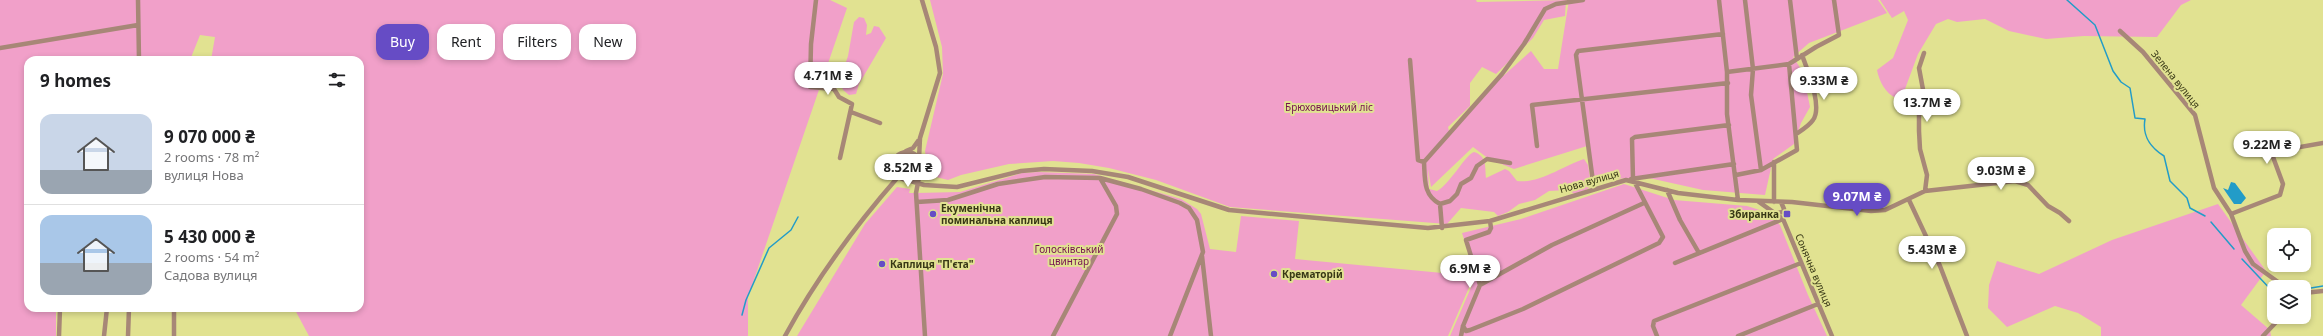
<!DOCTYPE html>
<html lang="en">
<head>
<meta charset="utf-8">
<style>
	body { margin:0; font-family:"Noto Sans",sans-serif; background:#f2f2f2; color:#202124; height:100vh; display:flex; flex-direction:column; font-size:15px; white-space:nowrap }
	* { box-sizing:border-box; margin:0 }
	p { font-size:13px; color:#757577 }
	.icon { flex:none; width:22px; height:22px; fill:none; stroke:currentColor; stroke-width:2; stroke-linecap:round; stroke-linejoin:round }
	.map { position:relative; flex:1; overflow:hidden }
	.sheet { position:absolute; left:24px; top:56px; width:340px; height:256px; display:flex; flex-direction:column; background:#fff; border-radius:12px; box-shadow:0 2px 6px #0003 }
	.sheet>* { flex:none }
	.guide { position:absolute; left:376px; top:24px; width:380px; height:36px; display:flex; gap:8px }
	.fabs { position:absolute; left:2267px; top:228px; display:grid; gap:8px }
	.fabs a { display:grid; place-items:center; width:44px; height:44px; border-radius:8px; background:#fff; box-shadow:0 2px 6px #0003; font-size:20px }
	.price { position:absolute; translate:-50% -34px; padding:0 9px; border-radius:14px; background:#fff; color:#222; font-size:13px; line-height:26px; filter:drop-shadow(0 1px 2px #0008) }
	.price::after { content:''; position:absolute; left:50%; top:24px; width:12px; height:9px; margin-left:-6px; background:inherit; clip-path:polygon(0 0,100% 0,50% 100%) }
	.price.active { background:#664cc5; color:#fff }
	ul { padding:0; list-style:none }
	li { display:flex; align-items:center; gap:12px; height:100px; padding:0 16px }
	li+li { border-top:1px solid #e0e0e0 }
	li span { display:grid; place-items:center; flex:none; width:112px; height:80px; border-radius:12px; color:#555 }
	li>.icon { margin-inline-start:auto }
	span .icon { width:48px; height:48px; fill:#fffc; stroke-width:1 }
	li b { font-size:17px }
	h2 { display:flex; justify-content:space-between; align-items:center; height:48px; padding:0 16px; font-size:17px }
	.tag { padding:0 14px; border-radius:12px; background:#fff; box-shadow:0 2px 6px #0003; font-size:14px; line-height:36px }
	.tag.active { background:#664cc5; color:#fff }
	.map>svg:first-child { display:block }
	.green { fill:#f1a0c9 }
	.water { fill:#229cc8 }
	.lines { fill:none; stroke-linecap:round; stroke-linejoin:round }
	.stream { stroke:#229cc8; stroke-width:1.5 }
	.minor { stroke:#a78777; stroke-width:4.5 }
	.poi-dot { fill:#664cc5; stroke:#e1e291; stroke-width:1.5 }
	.labels { text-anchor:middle; stroke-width:4; stroke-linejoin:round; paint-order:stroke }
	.street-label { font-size:10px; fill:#383816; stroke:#e1e291 }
	.park-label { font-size:10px; fill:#74124f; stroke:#e1e291 }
	.poi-label { font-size:10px; font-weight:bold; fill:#383816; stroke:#e1e291; text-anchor:start }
</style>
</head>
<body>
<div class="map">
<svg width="2323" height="336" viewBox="0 0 2323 336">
	<rect width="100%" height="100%" fill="#e1e291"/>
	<path class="green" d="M0,0H830L847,8L748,297V336H309L294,308H360V60H211L215,37L200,35L190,60H28V308H56V336H0Z
		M930,0H1476L1477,2L1566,0L1565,16L1544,20L1533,38L1496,74L1482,67L1470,83V106L1448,127L1450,135L1492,86L1531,51L1544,69H1558L1569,0H1878L1887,13L1809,43L1793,57L1803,72L1810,107L1801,123L1794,144L1773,159L1765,195L1703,190L1649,178L1595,179L1587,146L1514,169L1489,159L1473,147L1431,187L1428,169L1429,189L1437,191C1450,184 1466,154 1474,152C1487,156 1485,167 1486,178L1505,169L1509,171L1517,181C1539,184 1563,166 1584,159L1588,165L1591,184L1588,189L1575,194L1567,190L1549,191L1535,200L1519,204L1508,212L1498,216L1494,212L1461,208L1447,224L1230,207L1156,180L1109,168L1079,163L1053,161L1009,164L961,175L948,180L932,176L933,162H927L925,151L943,74L942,47Z
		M1880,0H2191L2181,5L2157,37L2084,36L2046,39L2009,31L1985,19L1957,22L1948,19L1936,24L1918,54L1905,89L1896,98C1886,94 1879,81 1877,70L1893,58L1908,20L1904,11L1892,18Z
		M859,17L864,18L867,25L866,35L871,33L874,26L879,27L886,38L859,84L856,94L849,95L843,90L840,80L848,56L854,22Z
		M908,152L919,159L920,172L913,178L898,177L894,161L896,157Z
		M1038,172L1094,174L1181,199L1197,209L1201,214L1210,249L1236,252L1241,216L1299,221L1295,259L1474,276L1448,336H797L865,224L897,187L910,189L909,193H916L960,192L1022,173Z
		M1624,184L1674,200L1747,206L1766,212L1780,225L1808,295L1827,336H1450L1476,276L1462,233L1521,219Z
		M2218,204L2266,271L2241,305L2270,330L2271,336H2101V327L2078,313L2055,306L2007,327L1988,308L1989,285L1997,261L2039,274L2112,240Z"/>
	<path class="water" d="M2231,182L2235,183L2246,198L2241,204H2234L2223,188L2228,190Z"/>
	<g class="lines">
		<path class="stream" d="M2067,0L2095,25L2113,71L2121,82L2130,88L2135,118L2145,119C2142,136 2150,147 2164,156L2170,181L2187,198L2190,208L2205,216
			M2211,222L2234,249
			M2242,259L2274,293
			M2305,289L2323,286
			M742,315L746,300L769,248L791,230L798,217"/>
		<path class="minor" d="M138,0L139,60
			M816,0L811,44L810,87L834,89L839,97L852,104L840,158
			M1719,0L1727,72V114L1738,200
			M1745,0L1753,69L1751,95L1761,170
			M1790,0L1797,59
			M2120,31L2143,52L2195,115L2214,188L2231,214L2245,251L2253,264L2285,287
			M0,48L138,25
			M1924,53L1919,68L1924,95L1919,109V131L1920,149L1927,175L1925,191
			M1410,60L1418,160L1424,162C1425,179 1423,195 1440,204L1442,228
			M1727,72L1789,64L1816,47L1839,35L1834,0
			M851,112L880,123
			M1796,134C1802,130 1809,126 1813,120C1823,107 1807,69 1802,55
			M1537,146L1532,105L1728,83
			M906,151L913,148L918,141
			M919,159L920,138L940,73L936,47L922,0
			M1424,162L1502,74L1524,44L1545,9L1556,4L1583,0
			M1774,162V202
			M920,172C900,196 880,157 905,152C909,151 913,153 916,155C920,158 921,163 921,167L916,193L925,336
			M1736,175L1761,170L1797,150L1789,64
			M904,179L924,185L957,187L1021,171L1044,169L1092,171L1128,177L1229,210L1428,228L1490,221L1626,180L1678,193L1738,200L1792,202L1871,211L1885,210L1925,191L2015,181L2028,185L2048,206L2060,213L2069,221
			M1631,179L1734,164
			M1594,189L1576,55L1578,51L1723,34
			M1667,190L1680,220L1699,253
			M1909,200L1940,266L1967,336
			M917,202L948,200L998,184L1045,177L1100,178L1141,189L1180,203L1189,208L1197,220L1203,252L1170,336
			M1759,202L1783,219L1832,336
			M1440,204L1450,201L1457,194L1461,184L1471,178L1477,166L1487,159L1510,163
			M1777,213L1783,212L1784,209L1781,202
			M2231,214L2280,195L2283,184L2273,157L2277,151L2323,143
			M1202,256L1211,336
			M1675,263L1783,219
			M1480,285L1552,245L1644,203
			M2304,293L2323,291
			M174,308V336
			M1463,326L1466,331L1470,330L1523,309L1659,243L1663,237L1633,179L1632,139L1635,137L1729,125
			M59,336L60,308
			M104,336L107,308
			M128,336L129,308
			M785,336C816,279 856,225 898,177
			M1053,336L1117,214L1116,206L1100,178
			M1461,336L1463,326L1480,285L1466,240L1489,232L1491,228L1490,221
			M1657,336L1653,326L1654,321L1801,263
			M1738,336L1818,304
			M2263,336L2281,317"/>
	</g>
	<g class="poi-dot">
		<circle cx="933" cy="214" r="4"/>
		<rect x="1783" y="210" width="8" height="8" rx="2"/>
		<circle cx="882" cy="264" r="4"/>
		<circle cx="1274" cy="274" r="4"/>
	</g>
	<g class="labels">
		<g class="street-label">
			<text transform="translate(2176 79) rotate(51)" y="4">Зелена вулиця</text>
			<text transform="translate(1589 181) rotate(-16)" y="4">Нова вулиця</text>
			<text transform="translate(1814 270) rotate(67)" y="4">Сонячна вулиця</text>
		</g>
		<g class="park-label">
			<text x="1329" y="111">Брюховицький ліс</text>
			<text x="1069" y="253">Голосківський<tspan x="1069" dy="12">цвинтар</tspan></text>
		</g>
		<g class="poi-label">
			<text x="941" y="212">Екуменічна<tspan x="941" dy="12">поминальна каплиця</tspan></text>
			<text x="1779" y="218" text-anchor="end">Збиранка</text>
			<text x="890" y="268">Каплиця "П'єта"</text>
			<text x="1282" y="278">Крематорій</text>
		</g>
	</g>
</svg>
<div class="fabs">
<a><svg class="icon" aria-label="locate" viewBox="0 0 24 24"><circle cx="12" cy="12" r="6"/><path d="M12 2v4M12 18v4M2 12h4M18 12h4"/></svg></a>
<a><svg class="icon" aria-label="layers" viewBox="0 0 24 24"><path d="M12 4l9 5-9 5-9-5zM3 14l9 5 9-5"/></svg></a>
</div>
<b class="price" style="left:828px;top:96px">4.71M ₴</b>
<b class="price" style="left:1824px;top:101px">9.33M ₴</b>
<b class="price" style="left:1927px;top:123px">13.7M ₴</b>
<b class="price" style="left:2267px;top:165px">9.22M ₴</b>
<b class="price" style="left:908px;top:188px">8.52M ₴</b>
<b class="price" style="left:2001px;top:191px">9.03M ₴</b>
<b class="price active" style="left:1857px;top:217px">9.07M ₴</b>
<b class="price" style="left:1932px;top:270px">5.43M ₴</b>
<b class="price" style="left:1470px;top:289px">6.9M ₴</b>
<div class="guide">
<a class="tag active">Buy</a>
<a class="tag">Rent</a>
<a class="tag">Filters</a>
<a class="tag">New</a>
</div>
<section class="sheet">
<h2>9 homes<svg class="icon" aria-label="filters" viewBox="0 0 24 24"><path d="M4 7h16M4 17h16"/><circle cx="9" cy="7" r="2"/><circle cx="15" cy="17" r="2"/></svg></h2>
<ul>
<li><span style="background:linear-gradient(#c9d6e8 70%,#9aa5b1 0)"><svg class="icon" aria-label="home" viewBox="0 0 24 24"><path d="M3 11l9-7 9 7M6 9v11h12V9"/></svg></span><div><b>9 070 000 ₴</b><p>2 rooms · 78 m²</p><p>вулиця Нова</p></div></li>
<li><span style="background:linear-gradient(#a9c7e8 60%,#9aa5b1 0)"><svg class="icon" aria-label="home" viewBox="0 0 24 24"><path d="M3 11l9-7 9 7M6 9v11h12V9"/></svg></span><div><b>5 430 000 ₴</b><p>2 rooms · 54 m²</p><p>Садова вулиця</p></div></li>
</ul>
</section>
</div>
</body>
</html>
